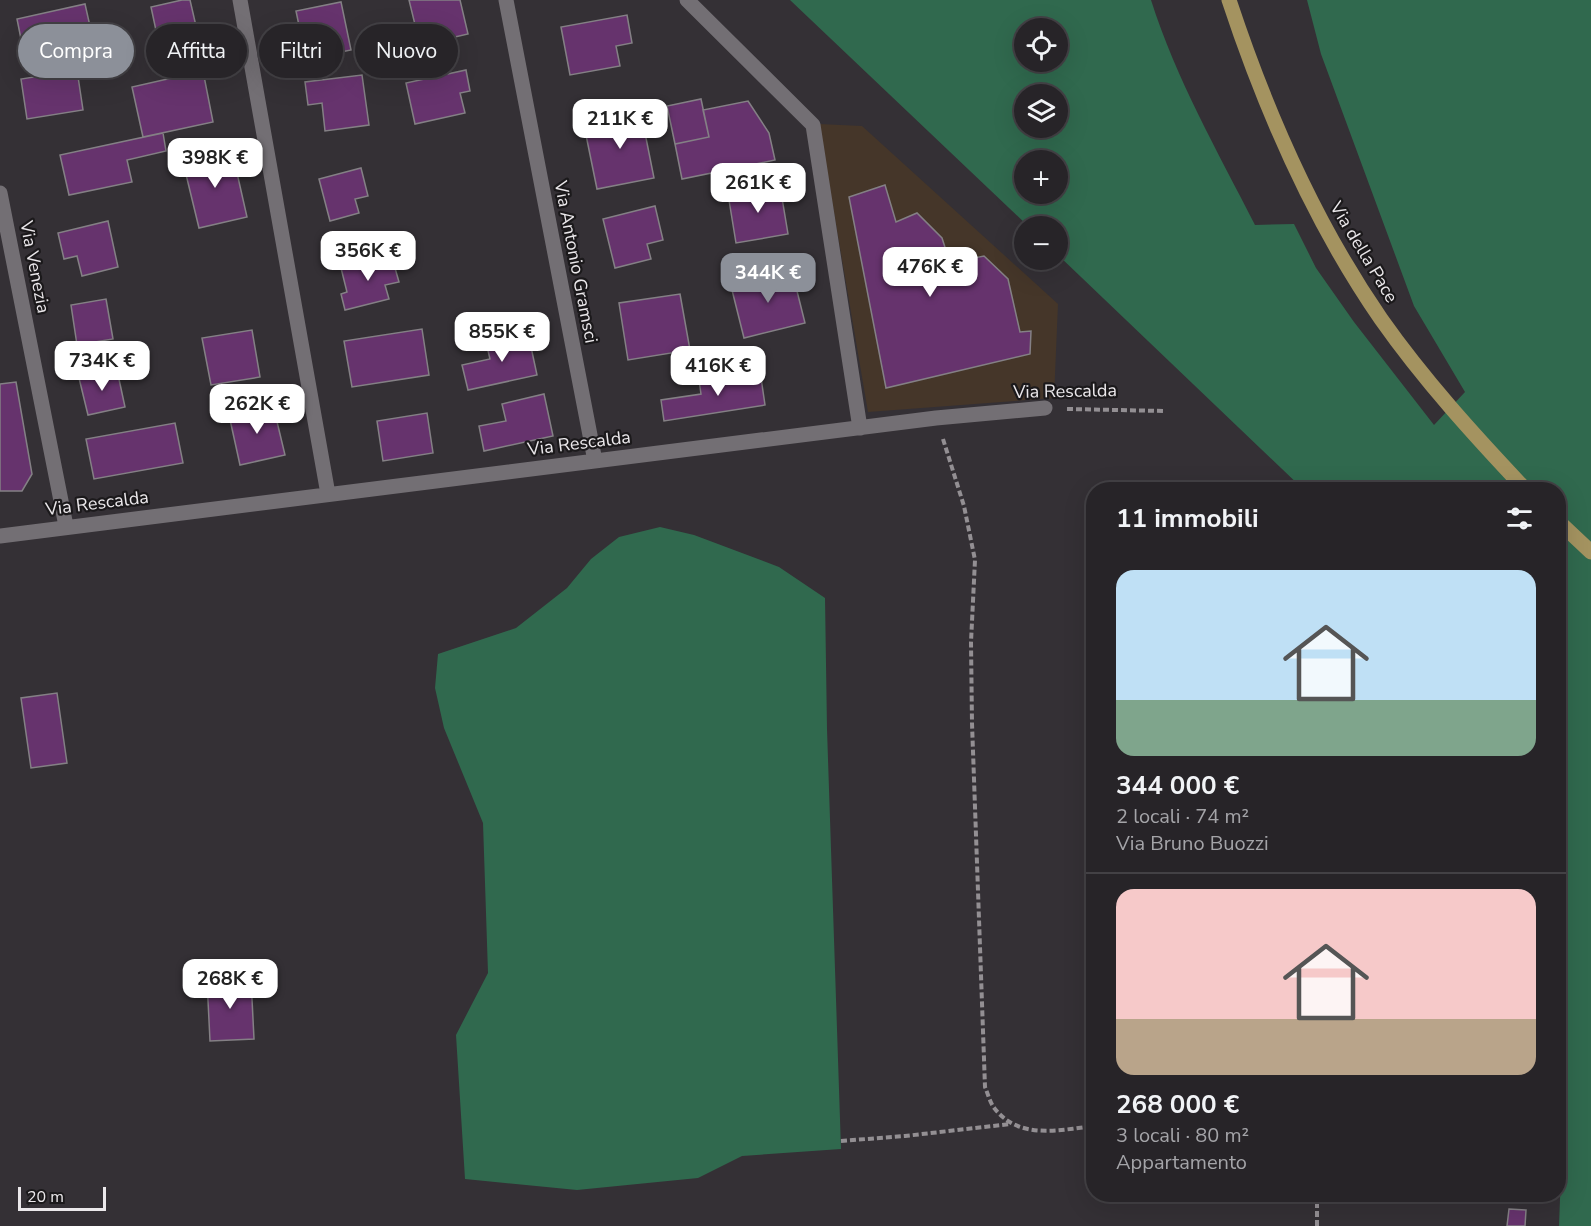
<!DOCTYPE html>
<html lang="it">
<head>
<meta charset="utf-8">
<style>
	body { margin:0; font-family:"Nunito Sans",sans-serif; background:#2f2c30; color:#f1f3f6; height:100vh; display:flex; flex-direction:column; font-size:22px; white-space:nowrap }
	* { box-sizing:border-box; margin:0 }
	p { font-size:20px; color:#a4a4a8 }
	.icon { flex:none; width:33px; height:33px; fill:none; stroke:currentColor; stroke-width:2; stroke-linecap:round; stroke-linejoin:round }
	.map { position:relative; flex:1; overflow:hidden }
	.panel { position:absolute; left:1086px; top:482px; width:480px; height:720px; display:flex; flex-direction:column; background:#272428; border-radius:24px; box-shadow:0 6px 24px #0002,0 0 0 2px #434145 }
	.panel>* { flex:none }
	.banner { position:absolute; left:18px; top:24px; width:570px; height:54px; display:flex; gap:12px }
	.buttons { position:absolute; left:1014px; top:18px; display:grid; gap:12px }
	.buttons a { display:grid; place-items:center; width:54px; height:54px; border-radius:50%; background:#272428; box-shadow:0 6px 24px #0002,0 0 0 2px #434145; font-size:30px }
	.scale { position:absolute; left:18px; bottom:15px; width:88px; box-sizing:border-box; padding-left:6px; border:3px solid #ebe8eb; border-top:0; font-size:16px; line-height:21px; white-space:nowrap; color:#ebe8eb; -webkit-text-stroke:4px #1b191b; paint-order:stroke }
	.price { position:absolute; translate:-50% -51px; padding:0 14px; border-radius:12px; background:#fff; color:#222; font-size:20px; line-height:39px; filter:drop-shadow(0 2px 3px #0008) }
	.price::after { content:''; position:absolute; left:50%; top:36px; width:18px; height:14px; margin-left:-9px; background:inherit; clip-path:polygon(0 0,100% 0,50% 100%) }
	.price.active { background:#8c9099; color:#fff }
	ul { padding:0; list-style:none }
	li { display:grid; align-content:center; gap:12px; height:318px; padding:0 30px }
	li+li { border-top:2px solid #434145 }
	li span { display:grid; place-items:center; height:186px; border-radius:18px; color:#555 }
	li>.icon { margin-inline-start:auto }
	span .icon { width:108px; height:108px; fill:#fffc; stroke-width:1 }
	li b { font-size:26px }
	h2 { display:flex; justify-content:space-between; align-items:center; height:72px; padding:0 30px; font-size:26px }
	.pill { padding:0 21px; border-radius:27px; background:#272428; box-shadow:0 6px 24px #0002,0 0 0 2px #434145; font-size:21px; line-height:54px }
	.pill.active { background:#8c9099; color:#fff }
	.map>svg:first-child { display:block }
	.industrial { fill:#453629 }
	.green { fill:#30694e; fill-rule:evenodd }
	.building { fill:#66336d; stroke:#848085; stroke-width:1.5 }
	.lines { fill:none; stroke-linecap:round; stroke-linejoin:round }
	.path { stroke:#938f93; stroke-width:4; stroke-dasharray:6 3; stroke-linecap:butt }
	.minor { stroke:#736f74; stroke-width:15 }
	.major { stroke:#a49360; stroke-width:15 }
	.labels { text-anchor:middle; stroke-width:4.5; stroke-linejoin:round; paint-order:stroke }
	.street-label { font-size:18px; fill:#ebe8eb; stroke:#1b191b }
</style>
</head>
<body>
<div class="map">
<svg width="1591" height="1226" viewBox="0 0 1591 1226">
	<rect width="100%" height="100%" fill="#343035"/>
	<path class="industrial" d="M819,124L862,126L1058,304L1054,398L868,412Z"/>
	<path class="green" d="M790,0H1151C1176,79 1218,152 1255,225L1294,224L1316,268L1354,322L1434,425L1465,392L1414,306L1321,54L1307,0H1591V1226H1559L1563,1119L1558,1118V489H1303L1058,255V226H1028ZM1024,28H1058V62H1024ZM1024,94H1058V128H1024ZM1024,160H1058V194H1024Z
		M660,527L694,535L779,567L825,598L827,729L841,1149L742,1156L698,1178L577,1190L465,1179L456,1035L488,973L483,823L444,728L435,688L438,654L516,628L567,588L591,559L619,537Z"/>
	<path class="building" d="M182,0H190L196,26L157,35L151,7Z
		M409,0H460L468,34L420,45Z
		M341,2L351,50L306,59L296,11Z
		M85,4L94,44L25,59L17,19Z
		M627,15L632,43L616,46L620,66L570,75L561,27Z
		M77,70L83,110L27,119L21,79Z
		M466,70L470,91L460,93L465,113L415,124L406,83Z
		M203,71L213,122L143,137L132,87Z
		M362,75L369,125L325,131L322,103L308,105L305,82Z
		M701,99L709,137L675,144L667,106Z
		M748,101L769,133L775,160L682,179L675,144L709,137L703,110Z
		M640,108L654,178L597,189L586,135L603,132L600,116Z
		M163,133L166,151L127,160L132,182L69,195L60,155Z
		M232,151L247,217L199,228L183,162Z
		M361,168L368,196L355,199L359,213L330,221L319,179Z
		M885,185L896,222L917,213L942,238L950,263L984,256L1008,279L1020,332L1031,331L1030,354L886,388L849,197Z
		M780,186L788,234L736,243L728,194Z
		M655,206L663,240L647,244L651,259L615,268L603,219Z
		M108,221L118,267L82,276L77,256L64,259L58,233Z
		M391,254L399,282L385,285L389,299L345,310L341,294L347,292L341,268Z
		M792,271L805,323L744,338L731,286Z
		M680,294L690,350L628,360L619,303Z
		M106,299L113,339L77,345L71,305Z
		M422,329L429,375L352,387L344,341Z
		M252,330L260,377L211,385L202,338Z
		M528,333L537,375L468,390L462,365L490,359L486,342Z
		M117,370L125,407L88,415L79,378Z
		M760,371L765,405L664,421L661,400L701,394L699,380Z
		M16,382L32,474L22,491H0V384Z
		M544,394L553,436L484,451L479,426L506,421L502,404Z
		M273,405L285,455L240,465L229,415Z
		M427,413L433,453L383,461L377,421Z
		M175,423L183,463L94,479L86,439Z
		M57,693L67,763L31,768L21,698Z
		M251,979L254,1039L210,1041L207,980Z
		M1509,1209L1526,1210L1525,1226H1507Z"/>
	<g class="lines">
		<path class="path" d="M1067,409L1165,411
			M943,439L964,506L975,560L971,642L972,723L985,1087C988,1094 990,1103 995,1109C1020,1140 1059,1130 1094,1126
			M841,1141L905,1136L1010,1124
			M1317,1226V1194"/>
		<path class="minor" d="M240,0L328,494
			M506,0L595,461
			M687,0L813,125L860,428
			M0,193L66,526
			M0,536L936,418L1045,408"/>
		<path class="major" d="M1229,0C1266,112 1314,222 1381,319C1424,380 1474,435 1525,489
			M1558,521L1591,552"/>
	</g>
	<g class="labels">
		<g class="street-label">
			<text transform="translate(1364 252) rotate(59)" y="6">Via della Pace</text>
			<text transform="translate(576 262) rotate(79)" y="6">Via Antonio Gramsci</text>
			<text transform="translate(35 267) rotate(79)" y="6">Via Venezia</text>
			<text transform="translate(1065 391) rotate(-1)" y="6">Via Rescalda</text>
			<text transform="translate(579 443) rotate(-7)" y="6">Via Rescalda</text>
			<text transform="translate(97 503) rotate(-7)" y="6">Via Rescalda</text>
		</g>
	</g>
</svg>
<div class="buttons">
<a><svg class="icon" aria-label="locate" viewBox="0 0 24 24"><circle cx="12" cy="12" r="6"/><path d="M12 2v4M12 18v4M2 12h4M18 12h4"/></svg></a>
<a><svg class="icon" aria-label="layers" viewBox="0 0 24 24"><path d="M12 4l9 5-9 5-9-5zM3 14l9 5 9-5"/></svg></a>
<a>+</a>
<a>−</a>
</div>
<div class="scale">20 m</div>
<b class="price" style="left:620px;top:150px">211K €</b>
<b class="price" style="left:215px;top:189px">398K €</b>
<b class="price" style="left:758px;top:214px">261K €</b>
<b class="price" style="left:368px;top:282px">356K €</b>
<b class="price" style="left:930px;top:298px">476K €</b>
<b class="price active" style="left:768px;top:304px">344K €</b>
<b class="price" style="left:502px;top:363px">855K €</b>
<b class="price" style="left:102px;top:392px">734K €</b>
<b class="price" style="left:718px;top:397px">416K €</b>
<b class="price" style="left:257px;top:435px">262K €</b>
<b class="price" style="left:230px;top:1010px">268K €</b>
<div class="banner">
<a class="pill active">Compra</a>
<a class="pill">Affitta</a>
<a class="pill">Filtri</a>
<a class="pill">Nuovo</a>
</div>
<section class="panel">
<h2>11 immobili<svg class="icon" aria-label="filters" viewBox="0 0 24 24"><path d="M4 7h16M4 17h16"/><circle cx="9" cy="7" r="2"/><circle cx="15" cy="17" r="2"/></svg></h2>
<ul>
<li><span style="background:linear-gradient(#bfe0f5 70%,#7fa58c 0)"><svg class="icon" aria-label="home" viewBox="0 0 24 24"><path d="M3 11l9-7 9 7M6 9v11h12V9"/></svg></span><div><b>344 000 €</b><p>2 locali · 74 m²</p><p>Via Bruno Buozzi</p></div></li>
<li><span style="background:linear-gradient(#f6c9c9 70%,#b9a48a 0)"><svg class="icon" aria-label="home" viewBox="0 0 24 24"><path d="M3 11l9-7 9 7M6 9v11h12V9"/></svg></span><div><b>268 000 €</b><p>3 locali · 80 m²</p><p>Appartamento</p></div></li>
</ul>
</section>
</div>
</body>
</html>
